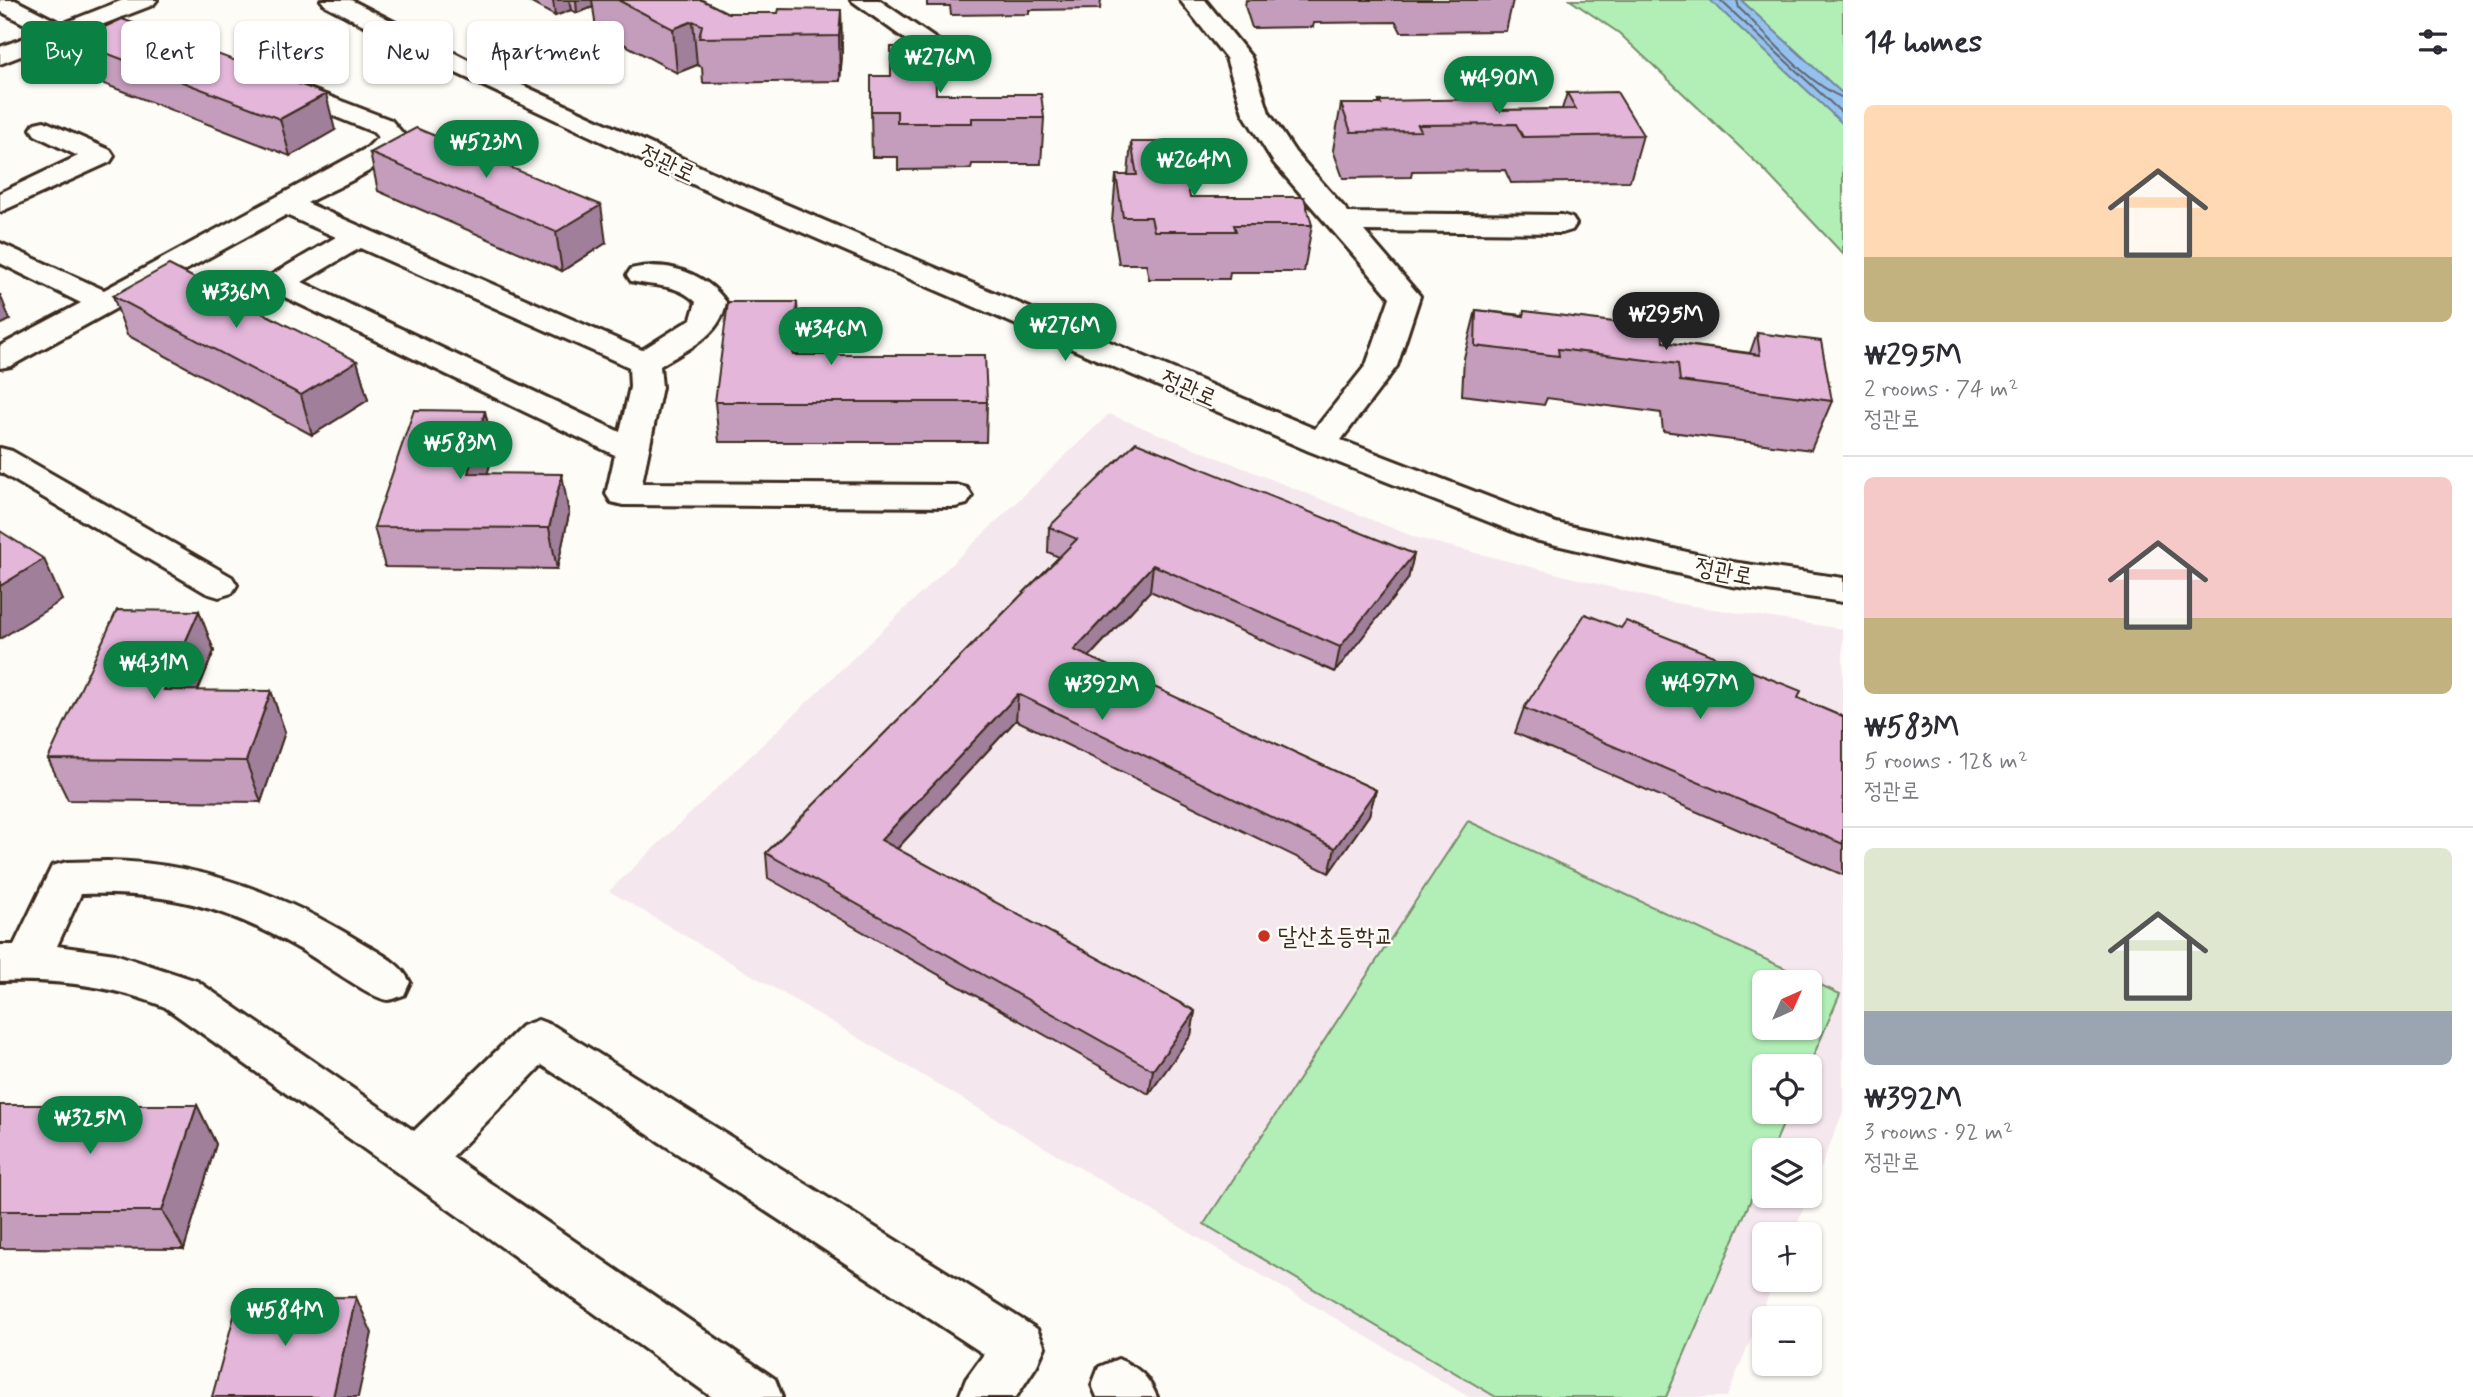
<!DOCTYPE html>
<html lang="en">
<head>
<meta charset="utf-8">
<style>
	body { margin:0; font-family:Mynerve,"Poor Story",sans-serif; background:#f7f7f7; color:#2b2b33; height:100vh; display:flex; flex-direction:column; font-size:26px; white-space:nowrap }
	* { box-sizing:border-box; margin:0 }
	p { font-size:23px; color:#7c7c81 }
	.icon { flex:none; width:38px; height:38px; fill:none; stroke:currentColor; stroke-width:2; stroke-linecap:round; stroke-linejoin:round }
	.map { position:relative; flex:1; overflow:hidden }
	.panel { display:flex; flex-direction:column; background:#fff; width:630px }
	.panel>* { flex:none }
	.top-card { position:absolute; left:21px; top:21px; width:665px; height:63px; display:flex; gap:14px }
	.needle { width:46px; rotate:45deg }
	.tools { position:absolute; left:1752px; top:970px; display:grid; gap:14px }
	.tools a { display:grid; place-items:center; width:70px; height:70px; border-radius:10px; background:#fff; box-shadow:0 2px 5px #0004; font-size:35px }
	.price { position:absolute; translate:-50% -60px; padding:0 16px; border-radius:24px; background:#0b8043; color:#fff; font-size:23px; line-height:46px; filter:drop-shadow(0 2px 4px #0008) }
	.price::after { content:''; position:absolute; left:50%; top:42px; width:21px; height:16px; margin-left:-10px; background:inherit; clip-path:polygon(0 0,100% 0,50% 100%) }
	.price.active { background:#222; color:#fff }
	ul { padding:0; list-style:none }
	li { display:grid; align-content:center; gap:14px; height:371px; padding:0 21px }
	li+li { border-top:2px solid #e1e1e2 }
	li span { display:grid; place-items:center; height:217px; border-radius:10px; color:#555 }
	li>.icon { margin-inline-start:auto }
	span .icon { width:126px; height:126px; fill:#fffc; stroke-width:1 }
	li b { font-size:30px }
	h2 { display:flex; justify-content:space-between; align-items:center; height:84px; padding:0 21px; font-size:30px }
	.pill { padding:0 24px; border-radius:10px; background:#fff; box-shadow:0 2px 5px #0004; font-size:24px; line-height:63px }
	.pill.active { background:#0b8043; color:#fff }
	main { display:flex; flex:1; min-height:0 }
	.map>svg:first-child { display:block }
	.built { fill:#f5e7ee; fill-rule:evenodd }
	.green { fill:#b1efb6; stroke:#768c6a; stroke-width:2; fill-rule:evenodd }
	.water { fill:#95c1ee; stroke:#71859b; stroke-width:2 }
	.lines { fill:none; stroke-linecap:round; stroke-linejoin:round }
	.shore { stroke:#5f6671; stroke-width:2 }
	.minor-casing { stroke:#3b2a1e; stroke-width:6 }
	.minor { fill:#fdfcf7; fill-rule:evenodd }
	.wall { fill:#c39dbb; stroke:#3b2a1e; stroke-width:2 }
	.shaded-wall { fill:#9f7f99; stroke:#3b2a1e; stroke-width:2 }
	.building { fill:#e3b6da; stroke:#3b2a1e; stroke-width:2 }
	.poi-dot { fill:#c8321e; stroke:#fdfcf7; stroke-width:2.5 }
	.labels { text-anchor:middle; stroke-width:5; stroke-linejoin:round; paint-order:stroke }
	.street-label { font-size:24px; fill:#3b2a1e; stroke:#fdfcf7 }
	.poi-label { font-size:24px; fill:#3b2a1e; stroke:#fdfcf7; text-anchor:start }
</style>
</head>
<body>
<main>
<div class="map">
<svg width="1843" height="1397" viewBox="0 0 1843 1397">
	<rect width="100%" height="100%" fill="#fdfcf7"/>
	<filter id="ink" filterUnits="userSpaceOnUse"><feTurbulence type="fractalNoise" baseFrequency=".0143" numOctaves="2"/><feDisplacementMap in="SourceGraphic" scale="14" xChannelSelector="R" yChannelSelector="G"/><feConvolveMatrix kernelMatrix="1 2 1 2 8 2 1 2 1" color-interpolation-filters="sRGB"/></filter>
	<g filter="url(#ink)">
		<path class="built" d="M1109,414L1417,538L1668,602L1843,629V1112L1810,1194V1150H1764V1195H1809L1793,1234H1764V1279H1775L1727,1397H1469L609,891ZM1764,982H1810V1027H1764ZM1764,1066H1810V1111H1764Z"/>
		<path class="green" d="M1570,0H1843V254L1762,168L1619,33Z
			M1468,821L1840,994L1809,1066H1764V1111H1789L1772,1150H1764V1169L1666,1397H1496L1204,1224ZM1764,982H1810V1027H1764Z"/>
		<path class="water" d="M1710,0H1741L1843,94V124Z"/>
		<g class="lines">
			<path class="shore" d="M1720,0L1843,114
				M1737,0L1739,8C1769,36 1805,82 1843,98"/>
			<g class="minor-casing">
				<path id="minor" d="M0,0H15L62,24L123,0H157L153,5L0,64V47L40,32L0,11Z
					M321,0H351L474,63L738,184L1315,429L1366,365L1390,297L1274,163L1243,113L1226,58L1180,0H1205L1251,57L1269,113L1295,152L1349,213L1562,215L1572,218L1576,224L1572,230L1562,233L1364,231L1420,296L1397,366L1341,440L1556,523L1732,562L1843,578V602L1732,586L1535,540L1309,451L718,196L456,73L325,5Z
					M851,0H879L956,53L960,58L956,63L947,66L938,63Z
					M281,78L391,120L405,136C395,165 334,188 307,203L642,350L691,319L696,302C677,283 655,287 631,281L627,275L631,269C666,260 706,273 726,302C721,336 687,349 660,366L662,387L642,483L955,485L967,488L972,496L967,504L955,507L623,505L611,502L606,494L615,455L268,289L264,283L268,277L336,237L286,215L11,366L0,368V346L81,303L0,263V243L104,290L367,148L378,137L373,132L272,91L268,86L272,81ZM360,248L629,367L630,387L620,432L302,282Z
					M44,121L110,150L114,156L110,162L0,212V193L78,156L35,135L31,129L35,123Z
					M0,448L12,451L232,577L237,585L232,593L219,597L206,593L0,472Z
					M107,861C199,862 283,894 361,942C379,953 400,962 410,982L404,995C399,996 393,1000 388,1000C373,1000 314,956 296,947C221,905 166,892 81,894L57,946L115,954L197,981L414,1131L522,1026L538,1020L554,1026L1037,1329L1045,1347L1037,1365L1016,1397H959L966,1379L984,1354L542,1065L452,1157L775,1379L782,1397H712L165,1007C112,985 57,979 0,981V945H14L52,866L67,862Z
					M1118,1359C1139,1368 1148,1376 1157,1397H1097L1092,1385L1099,1367Z"/>
			</g>
			<use href="#minor" class="minor"/>
		</g>
		<path class="wall" d="M526,0H702L728,13H778L841,10L842,54L840,81L703,83L702,67L697,65L677,73L596,29L593,7L577,13L571,10L555,16Z
			M927,0H1101L1100,9L1029,10V14L951,15L950,6H927Z
			M1246,0H1513L1506,31L1401,32L1396,22L1314,23L1313,27L1252,28L1245,6Z
			M74,41L335,130L290,156L86,77Z
			M1567,93L1643,135L1630,181L1511,183L1505,170L1412,171L1411,177L1343,178L1333,150L1341,104H1379V101L1498,110L1562,109Z
			M936,94L1044,118L1041,164H972L971,169L898,170V157H872L871,111Z
			M1131,142L1190,197L1312,225L1304,272H1230L1229,279H1149L1146,264H1119L1112,222L1116,175H1128Z
			M370,153L606,243L562,271L378,191Z
			M113,296L357,361L368,400L312,435L127,335Z
			M1476,310L1523,315L1524,311L1663,342L1750,353L1757,333L1832,401L1811,450L1663,431L1661,413L1547,398L1544,405L1462,395L1464,358Z
			M799,341L798,355L987,402L986,442H719L715,402Z
			M494,451L487,473L569,514L557,569L385,567L374,527Z
			M1049,527L1414,554L1408,579L1335,672L1150,591L1089,657L1376,790L1369,815L1329,873L1016,720L897,849L1195,1011L1191,1035L1149,1094L768,878L766,853L1059,557L1048,552Z
			M199,611L214,651L198,691H271L285,732L261,802L68,800L48,759Z
			M1798,698L1843,717V875L1515,733L1524,708Z
			M0,1105H197L216,1144L184,1249L0,1248Z"/>
		<path class="shaded-wall" d="M553,0H569L571,10L555,16Z
			M576,0H592L593,7L577,13Z
			M841,10L842,54L840,81L839,36Z
			M693,21L697,65L677,73L673,29Z
			M326,94L335,130L290,156L280,119Z
			M601,205L606,243L562,271L556,232Z
			M0,294L10,320L0,325Z
			M797,302L799,341L795,395L793,355Z
			M357,361L368,400L312,435L301,395Z
			M485,411L494,451L476,513L468,473Z
			M562,474L569,514L557,569L549,528Z
			M1414,554L1408,579L1335,672L1340,647Z
			M44,559L62,600L0,639V586Z
			M1153,565L1150,591L1072,675L1074,650Z
			M199,611L214,651L181,731L164,690Z
			M271,691L285,732L261,802L246,761Z
			M1018,694L1016,720L881,866V840Z
			M1376,790L1369,815L1329,873L1335,848Z
			M1195,1011L1191,1035L1149,1094L1153,1070Z
			M197,1105L216,1144L184,1249L162,1211Z
			M356,1297L372,1333L358,1397H333Z"/>
		<path class="building" d="M618,0H702L728,13H778L779,9L841,10L839,36L699,38L702,25L693,21L673,29Z
			M122,19L326,94L280,119L74,41Z
			M891,47H935L936,94H1041L1044,118H972V123H897V111H871V76H891Z
			M1617,92L1643,135L1523,137L1516,124L1418,125L1421,131L1351,132L1341,104H1381L1379,101L1492,99L1498,110L1576,109L1567,93Z
			M416,128L601,205L556,232L370,153Z
			M1131,142H1178L1190,197H1304L1312,225H1234L1236,231H1154L1151,217H1123L1116,175H1137Z
			M169,265L357,361L301,395L113,296Z
			M728,302H797L793,355H985L987,402H715Z
			M1476,310L1524,316V311L1662,328L1663,342L1760,355L1757,333L1821,341L1832,401L1680,381L1678,364L1558,349L1559,356L1475,346Z
			M414,410L485,411L468,473L562,474L549,528L374,527Z
			M1136,442L1414,554L1340,647L1153,565L1074,650L1376,790L1335,848L1018,694L881,840L1195,1011L1153,1070L766,853L1077,539L1049,527Z
			M0,531L44,559L0,586Z
			M117,610L199,611L164,690L271,691L246,761L48,759Z
			M1585,614L1621,628L1626,621L1801,691L1798,698L1843,717V844L1524,708Z
			M0,1105H197L162,1211H0Z
			M356,1297L333,1397H212L239,1298Z"/>
	</g>
	<circle class="poi-dot" cx="1264" cy="936" r="7"/>
	<g class="labels">
		<g class="street-label">
			<text transform="translate(668 163) rotate(25)" y="8">정관로</text>
			<text transform="translate(1189 388) rotate(23)" y="8">정관로</text>
			<text transform="translate(1724 571) rotate(11)" y="8">정관로</text>
		</g>
		<g class="poi-label">
			<text x="1278" y="944">달산초등학교</text>
		</g>
	</g>
</svg>
<div class="tools">
<a><svg class="needle" viewBox="-14 -14 28 28"><path d="M0-13l5 13h-10z" fill="#e53935"/><path d="M0 13l5-13h-10z" fill="#7c7c81"/></svg></a>
<a><svg class="icon" aria-label="locate" viewBox="0 0 24 24"><circle cx="12" cy="12" r="6"/><path d="M12 2v4M12 18v4M2 12h4M18 12h4"/></svg></a>
<a><svg class="icon" aria-label="layers" viewBox="0 0 24 24"><path d="M12 4l9 5-9 5-9-5zM3 14l9 5 9-5"/></svg></a>
<a>+</a>
<a>−</a>
</div>
<b class="price" style="left:940px;top:95px">₩276M</b>
<b class="price" style="left:1499px;top:116px">₩490M</b>
<b class="price" style="left:486px;top:180px">₩523M</b>
<b class="price" style="left:1194px;top:198px">₩264M</b>
<b class="price" style="left:236px;top:330px">₩336M</b>
<b class="price active" style="left:1666px;top:352px">₩295M</b>
<b class="price" style="left:1065px;top:363px">₩276M</b>
<b class="price" style="left:831px;top:367px">₩346M</b>
<b class="price" style="left:460px;top:481px">₩583M</b>
<b class="price" style="left:154px;top:701px">₩431M</b>
<b class="price" style="left:1700px;top:721px">₩497M</b>
<b class="price" style="left:1102px;top:722px">₩392M</b>
<b class="price" style="left:90px;top:1156px">₩325M</b>
<b class="price" style="left:285px;top:1348px">₩584M</b>
<div class="top-card">
<a class="pill active">Buy</a>
<a class="pill">Rent</a>
<a class="pill">Filters</a>
<a class="pill">New</a>
<a class="pill">Apartment</a>
</div>
</div>
<section class="panel">
<h2>14 homes<svg class="icon" aria-label="filters" viewBox="0 0 24 24"><path d="M4 7h16M4 17h16"/><circle cx="9" cy="7" r="2"/><circle cx="15" cy="17" r="2"/></svg></h2>
<ul>
<li><span style="background:linear-gradient(#ffd9b3 70%,#c2b280 0)"><svg class="icon" aria-label="home" viewBox="0 0 24 24"><path d="M3 11l9-7 9 7M6 9v11h12V9"/></svg></span><div><b>₩295M</b><p>2 rooms · 74 m²</p><p>정관로</p></div></li>
<li><span style="background:linear-gradient(#f6c9c9 65%,#c2b280 0)"><svg class="icon" aria-label="home" viewBox="0 0 24 24"><path d="M3 11l9-7 9 7M6 9v11h12V9"/></svg></span><div><b>₩583M</b><p>5 rooms · 128 m²</p><p>정관로</p></div></li>
<li><span style="background:linear-gradient(#dfe7d0 75%,#9aa5b1 0)"><svg class="icon" aria-label="home" viewBox="0 0 24 24"><path d="M3 11l9-7 9 7M6 9v11h12V9"/></svg></span><div><b>₩392M</b><p>3 rooms · 92 m²</p><p>정관로</p></div></li>
</ul>
</section>
</main>
</body>
</html>
